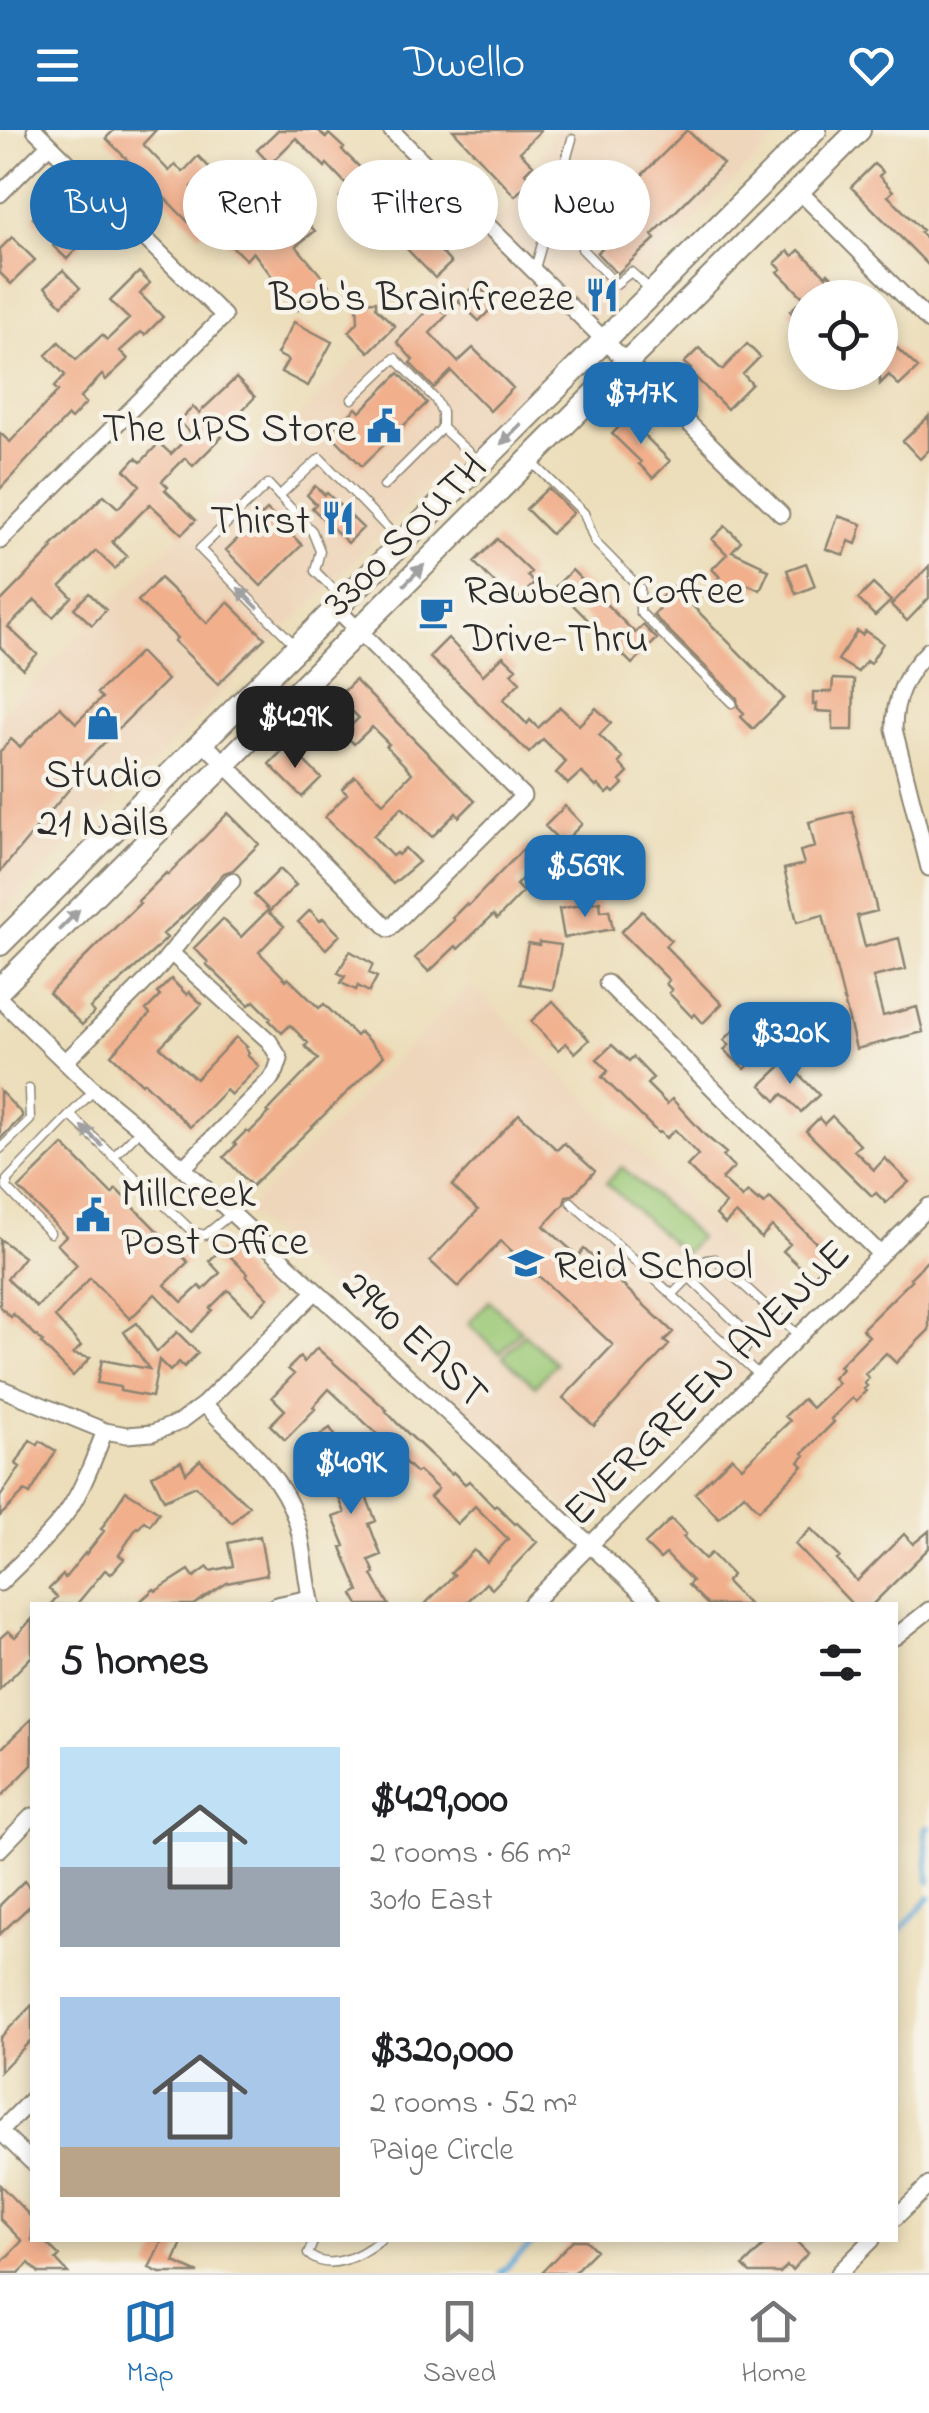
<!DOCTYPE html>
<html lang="en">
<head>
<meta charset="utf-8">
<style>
	body { margin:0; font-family:"Indie Flower",sans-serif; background:#f2f2f2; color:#202124; height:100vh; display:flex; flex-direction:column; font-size:38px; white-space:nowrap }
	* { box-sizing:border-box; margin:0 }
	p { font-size:32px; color:#757577 }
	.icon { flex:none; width:55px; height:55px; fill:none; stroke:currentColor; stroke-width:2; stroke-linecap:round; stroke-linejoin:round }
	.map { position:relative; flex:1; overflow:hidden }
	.sheet { position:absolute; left:30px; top:1472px; width:868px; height:640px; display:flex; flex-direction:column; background:#fff; border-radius:0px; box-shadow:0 5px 15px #0003 }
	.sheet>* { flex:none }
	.guide { position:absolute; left:30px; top:30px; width:870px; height:90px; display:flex; gap:20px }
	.controls { position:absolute; left:788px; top:150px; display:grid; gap:20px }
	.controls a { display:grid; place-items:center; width:110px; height:110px; border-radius:50%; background:#fff; box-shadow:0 5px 15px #0003; font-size:50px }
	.price { position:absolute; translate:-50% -85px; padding:0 22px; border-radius:20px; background:#1f6fb2; color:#fff; font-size:32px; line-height:65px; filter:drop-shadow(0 2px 5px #0008) }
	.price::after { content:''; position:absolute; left:50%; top:60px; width:30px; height:22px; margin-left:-15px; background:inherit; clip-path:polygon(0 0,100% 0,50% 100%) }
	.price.current { background:#222; color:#fff }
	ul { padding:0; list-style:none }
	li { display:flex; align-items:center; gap:30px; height:250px; padding:0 30px }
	li span { display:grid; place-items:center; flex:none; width:280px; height:200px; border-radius:0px; color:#555 }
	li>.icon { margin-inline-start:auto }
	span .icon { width:120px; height:120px; fill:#fffc; stroke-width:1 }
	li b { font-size:42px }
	h2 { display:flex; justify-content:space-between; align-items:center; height:120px; padding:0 30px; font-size:42px }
	.tag { padding:0 35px; border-radius:45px; background:#fff; box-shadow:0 5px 15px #0003; font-size:35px; line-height:90px }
	.tag.current { background:#1f6fb2; color:#fff }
	header { display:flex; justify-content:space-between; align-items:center; height:130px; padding:0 30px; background:#1f6fb2; color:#fff; font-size:45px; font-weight:600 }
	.dock { display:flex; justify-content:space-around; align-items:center; height:140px; border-top:2px solid #e0e0e0; background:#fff; font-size:28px; color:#757577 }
	.dock a { display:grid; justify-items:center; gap:5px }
	.dock .current { color:#1f6fb2 }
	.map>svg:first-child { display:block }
	.built { fill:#eed6bb }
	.green { fill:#9bc977; stroke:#637a51; stroke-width:2.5 }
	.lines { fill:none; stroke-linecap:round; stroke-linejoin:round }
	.stream { stroke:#68afdf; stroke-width:5 }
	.building { fill:#f1af8c }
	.lane-casing { stroke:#8c8472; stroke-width:11 }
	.street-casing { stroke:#8c8472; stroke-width:19 }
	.primary-casing { stroke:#8c8472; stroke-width:26 }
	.lane { stroke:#fff; stroke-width:8 }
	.street { stroke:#fff; stroke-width:15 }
	.primary { stroke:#fff; stroke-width:22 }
	.oneway { fill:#a0a0a0 }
	.labels { text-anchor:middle; stroke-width:9; stroke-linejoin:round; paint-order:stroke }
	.poi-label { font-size:42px; fill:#2b2b2b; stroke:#f7f3e8; text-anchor:end }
	.street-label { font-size:42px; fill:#2b2b2b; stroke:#f7f3e8 }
</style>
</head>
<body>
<header><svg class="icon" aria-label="menu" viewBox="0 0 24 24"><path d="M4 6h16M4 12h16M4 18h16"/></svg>Dwello<svg class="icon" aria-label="heart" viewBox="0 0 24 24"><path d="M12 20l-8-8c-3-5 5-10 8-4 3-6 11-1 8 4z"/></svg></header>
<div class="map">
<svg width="929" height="2143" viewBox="0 0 929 2143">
	<rect width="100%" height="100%" fill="#f7f3e8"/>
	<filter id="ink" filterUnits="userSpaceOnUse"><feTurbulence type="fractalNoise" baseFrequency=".01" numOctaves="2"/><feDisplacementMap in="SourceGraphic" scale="20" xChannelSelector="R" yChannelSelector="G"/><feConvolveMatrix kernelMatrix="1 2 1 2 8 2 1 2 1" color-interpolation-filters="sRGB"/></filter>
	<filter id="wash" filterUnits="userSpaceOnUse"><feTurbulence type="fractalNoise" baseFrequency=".0048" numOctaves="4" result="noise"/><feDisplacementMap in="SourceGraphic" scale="40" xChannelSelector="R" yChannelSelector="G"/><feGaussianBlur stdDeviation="2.25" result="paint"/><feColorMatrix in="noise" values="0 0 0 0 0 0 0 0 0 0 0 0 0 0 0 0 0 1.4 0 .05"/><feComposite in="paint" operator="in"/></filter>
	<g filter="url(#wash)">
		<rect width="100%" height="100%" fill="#ecdeba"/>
		<path class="built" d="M552,0H785L0,785V585L521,65Z
			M471,854L803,1185L597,1391H582L246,1081Z"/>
		<path class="green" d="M622,1037L699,1107L684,1124L606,1053Z
			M489,1171L521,1200L500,1223L468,1194Z
			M524,1204L556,1233L535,1256L503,1227Z"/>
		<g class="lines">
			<path class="stream" d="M929,1697L925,1699L929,1752
				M895,1806L929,1768
				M500,2143L536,2110"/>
		</g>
		<g id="blocks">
			<path class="building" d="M114,0H156L143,14L169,41L175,35L183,42L198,26L210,38L192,57L214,80L240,55L251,66L235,82L258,105L290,73L315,101L296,116L329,155L298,180L253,122L246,130L210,95L200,104L106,8Z
				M278,0H318L326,8L329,4L344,18L342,20L408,85L404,91L427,113L430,110L451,133L435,148L401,113L398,116L358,77L354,81L340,67L350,58L327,34L325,37L296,8L270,34L257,20Z
				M453,0H541L520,22L533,35L525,43L531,49L515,66Z
				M687,0L723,34L652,105L655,109L617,144L597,123L649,71L633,54Z
				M874,34L883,42L879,46L893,61L888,66L922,100L920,102L929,112V136L851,57Z
				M52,69L89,106L67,129L53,116L58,111L33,88Z
				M12,107L35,130L11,154L0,143V119Z
				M799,120L826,146L828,143L853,168H805V196L790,181L804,168L778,142L781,139L775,133L788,121L793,126Z
				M63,140L80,158L62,175L45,157Z
				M139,142L150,153L140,164L163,187L145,205L141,202L120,221L128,229L106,250L102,245L80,268L86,273L71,289L68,286L0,359V303L10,312L58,261L54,257L65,245L46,225L59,212L76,230L102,205L107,210L129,189L110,171Z
				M476,154L496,174L479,191L458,171Z
				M376,171V178L395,196L369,222L349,202L358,192L357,172Z
				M434,173L447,185L430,203L458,232L473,218L513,258L490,281L451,241L434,258L410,233L413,230L397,212Z
				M294,192L332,212L308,256L281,242L288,230L277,224Z
				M880,202L918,238L899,256L889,245L880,254Z
				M747,214L760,227L743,244L752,254L727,279L689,241L691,239L684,233L699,218L722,240Z
				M399,243L427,273L362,336L330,303L356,278L360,282Z
				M236,248L255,267L219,304L222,307L193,336L185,328L162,351L168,357L165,360L196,390L182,404L150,374L112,412L127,426L115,439L96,421L61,456L72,467L53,487L35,470L8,497L37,524L23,539L0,517V472L53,418L51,417L104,365L118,378L140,355L125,340L136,328L141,332L159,313L171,324L191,304L179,291L193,277L199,283Z
				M929,286V320L920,329L903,311Z
				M629,287L640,297L638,299L670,331L653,348L639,334L641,332L612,304Z
				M315,356L325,365L327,363L363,398L348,413L312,378L316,374L307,365Z
				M548,358L573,383L551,404L526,379Z
				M267,380L302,415L261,456L226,420Z
				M838,386L862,394L856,414L849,411L844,425L826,419Z
				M725,396L741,411L732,421L762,435L761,437L769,440L760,460L742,452L728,466L714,452L720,447L712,439L727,424L712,409Z
				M497,409L531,442L527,446L535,453L514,473L474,432Z
				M806,433L815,456L796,464L787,440Z
				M929,436V468L907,491L891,475Z
				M572,440L635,503L643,495L657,509L632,534L555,457Z
				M160,448L207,493L228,472L265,508L218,554L174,511L177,508L138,471Z
				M873,454L891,471L875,486L858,469Z
				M673,456L784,568L753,599L741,587L744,583L738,577L737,568L653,485L663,475L658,471Z
				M89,463L106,480L92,495L74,478Z
				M857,501L862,505L865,501L883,513L870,534L866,531L858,542L838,530Z
				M448,508L483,545L503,526L516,538L511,543L520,552L503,570L527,594L530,590L538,598L560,577L579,595L596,578L611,593L599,605L623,628L619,633L628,643L620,651L623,654L614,663L611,660L607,664L598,655L596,657L581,642L568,654L556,643L566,632L543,609L529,623L444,539L443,540L429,527Z
				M140,522L167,550L65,652L71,657L0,742V622L11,609L20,617L60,577L76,593L102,568L97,563Z
				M833,549L854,550L853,600H833V582L816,581L817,574L813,575V562H832Z
				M355,550L475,671L459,687L456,683L432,707L402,677L373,706L392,726L396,723L398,725L405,718L419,732L393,754L325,687L347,664L342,659L355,646L383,673L412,643L386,616L389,614L372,597L354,614L343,603L359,588L338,567Z
				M288,615L321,648L302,667L269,634Z
				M565,676L582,694L563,713L573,724L555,742L544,731L562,713L545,696Z
				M852,681L877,781L857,786L865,817L899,808L906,839L873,847L883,886L917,877L923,902L856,919L823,785L797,792L784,739L804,734L800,721L815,717L809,692Z
				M228,683L259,714L233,740L224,743L195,775L163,804L167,808L155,820L90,878L94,883L82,895L49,863L140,773L138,771L166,743L168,745Z
				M527,715L541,729L516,755L523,762L497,789L493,785L458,819L456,816L429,842L415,828L454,790L452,788L466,774L468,776Z
				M280,739L296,755L270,781L254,765Z
				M600,771L601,781L609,780L613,799L564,808L559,779Z
				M310,780L320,791L323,788L340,805L326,819L298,792Z
				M267,781L284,796L259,822L286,850L288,848L319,878L324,874L356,906L360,902L384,926L252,1056L224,1027L236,1015L234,1013L246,1001L249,1003L269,983L267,982L318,929L305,916L308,913L290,895L282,903L269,890L271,888L254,871L249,875L206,834L208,832L194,818L223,789L241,807Z
				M642,781L671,810L665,816L722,874L703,893L695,884L692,887L669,863L672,860L666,854L669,850L621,802Z
				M539,812L561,815L553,860L520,854L528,813L539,815Z
				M350,821L373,834L369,843L377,847L369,862L358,856L356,860L341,853L345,846L338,843Z
				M171,849L187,865L189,862L202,874L160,917L196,949L236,907L247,917L245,918L249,923L247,925L259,936L231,965L226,960L190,997L144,952L142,954L111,925L150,884L146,880L160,866L157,863Z
				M553,871L589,910L575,923L566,913L558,920L531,891Z
				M744,890L767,912L759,920L761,923L745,939L724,920L729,915L724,910Z
				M612,915L629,931L633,927L653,948L647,954L667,974L672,969L705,1005L726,1023L723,1026L734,1037L722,1049L742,1068L748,1062L758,1071L759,1069L764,1074L770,1068L832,1128L812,1148L783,1121L790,1114L772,1096L761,1108L736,1083L725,1094L716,1085L726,1074L687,1036L698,1025L675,1000L666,1008L660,1002L658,1003L602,947L608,941L597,929Z
				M786,931L819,965L801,982L783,964L776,971L761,955Z
				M0,961L22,984V987L0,1009Z
				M519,984L557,1020L564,1013L595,1041L573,1065L566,1066L564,1074L544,1096L578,1126L584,1119L673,1202L664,1211L669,1215L594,1296L563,1268L613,1215L501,1111L458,1157L430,1131L478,1080L452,1056Z
				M832,986L860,1015L854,1020L874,1040L885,1028L909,1052L886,1073L876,1063L872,1066L806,1001L819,988L824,994Z
				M63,1015L112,1064L116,1059L188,1132L165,1155L182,1172L199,1156L203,1160L220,1143L209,1131L222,1118L248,1144L246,1146L268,1168L252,1184L228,1160L210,1178L212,1180L192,1202L155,1164L130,1189L90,1148L55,1187L81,1216L73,1224L90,1228L73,1246L41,1213L43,1212L13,1184L11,1187L0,1177V1109L24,1127L7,1149L37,1177L77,1135L57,1114L66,1106L19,1058Z
				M929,1129V1200L896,1233L886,1223L865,1244L869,1248L864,1253L867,1256L864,1259L866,1261L856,1271L852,1268L831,1289L834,1292L803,1323L805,1325L799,1332L803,1336L759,1380L744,1364L719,1388L695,1363L732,1327L742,1337L790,1291L785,1286L803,1269L812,1278L838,1253L833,1248L842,1239L839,1236L869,1206L862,1199L912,1150L910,1148Z
				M137,1193L157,1222L177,1202L198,1223L184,1237L179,1232L170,1241L159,1230L152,1267L120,1261V1257L97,1253L102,1230L149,1239L124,1202Z
				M317,1218L387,1280L386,1281L397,1293L451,1344L453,1342L465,1354L469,1351L494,1377L496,1375L515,1394L517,1393L537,1412L492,1459L486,1453L464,1475H424L454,1445L451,1443L474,1420L487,1432L508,1409L475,1376L457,1394L430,1367L438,1359L419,1341L416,1343L389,1317L390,1316L329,1259L313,1277L315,1279L285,1310L270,1295L285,1280L272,1267L294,1244L288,1239L300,1227L304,1232Z
				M330,1298L358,1339L356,1341L376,1391L369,1394L381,1425L369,1430L375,1443L372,1445L389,1475H359L353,1464L359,1461L341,1417L345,1416L333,1387L345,1383L337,1363L346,1359L330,1335L328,1337L322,1328L313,1334L302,1317Z
				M30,1310L38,1315L40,1311L56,1321L30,1364L25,1361L0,1386V1367L20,1337L16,1334Z
				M200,1330L249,1376L232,1393L196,1356L164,1370L152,1345L181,1331L186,1343Z
				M126,1361L159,1382L150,1395L144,1391L139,1398L137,1397L119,1425L124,1429L111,1444L105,1440L76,1475H50L57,1467L49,1459L63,1445L65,1448L85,1423L86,1424L104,1401L101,1399Z
				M671,1389L686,1404L683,1407L705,1429L711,1423L732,1445L726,1452L749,1475H708L688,1455L692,1451L666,1424L660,1429L645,1414Z
				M811,1399L840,1427L837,1430L857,1451L904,1404L913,1414L929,1401V1418L872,1475H853L795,1414Z
				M260,1406L267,1445L227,1453L193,1475H136L154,1459L156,1461L189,1440L194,1447L208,1437L210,1441L233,1436L228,1413Z
				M32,1489V1526L0,1559V1508L8,1501L15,1507Z
				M32,1588V1635L0,1668V1620Z
				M24,1751L32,1760V1774L0,1804V1775Z
				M32,1875V1909L0,1942V1908Z
				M0,2055L32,2088V2110H43L60,2126L56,2130L68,2143H39L29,2133L19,2143H0V2134L22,2111L0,2089Z
				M162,2110H183L174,2132L199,2143H160L149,2138Z
				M573,2110H586L596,2120L573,2143H541Z
				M769,2110H795L808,2123L792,2140L787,2136L780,2143H750L743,2136Z"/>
		</g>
	</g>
	<g filter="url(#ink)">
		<use href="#blocks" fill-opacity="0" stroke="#8c8472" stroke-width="2.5"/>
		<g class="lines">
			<g class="lane-casing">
				<path id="lane" d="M551,83L573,88L585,99L582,119L616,154L631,142L652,161
					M534,142L572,9
					M352,269L395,228L435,269L442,282V298
					M533,333L584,383L595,412L640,458V482L732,573
					M384,356L442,298L478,331
					M279,366L320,328L399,410
					M294,514L200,419L268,354L312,401L320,421L315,441L341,467
					M70,985L193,1102L205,1105L231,1084
					M0,1019L30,990L29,959
					M113,1027L141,999
					M571,1072L759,1245
					M50,1103L7,1058V1050L94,960
					M689,1147L747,1203L750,1212L740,1227
					M673,1164L706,1130L715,1129L799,1206
					M314,2110L308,2124C328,2143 360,2126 380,2110"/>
			</g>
			<g class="street-casing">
				<path id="street" d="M391,0L781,384
					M798,60L929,191
					M0,64L49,15
					M0,411L224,186L35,0
					M929,520C906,543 894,567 894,599L929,738
					M203,612L389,799L523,666L336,478
					M171,823L269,911L280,929L276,941L269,951L183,1038
					M607,853L880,1124
					M0,869L94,960L141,999L655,1475
					M65,932L155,842L213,771L232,751
					M0,1258L105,1301L127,1305L152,1303L180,1292L204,1274L316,1161
					M204,1274C238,1309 281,1342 296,1390C305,1417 305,1447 312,1475
					M0,1453C22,1431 46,1410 65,1385C83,1360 93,1330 105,1301
					M276,1475L310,1468
					M530,1475L929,1076
					M895,1507L929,1480
					M0,1719L32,1686
					M0,2001L32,1969
					M0,2001L32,2032
					M895,2088L929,2055
					M839,2143L872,2110"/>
			</g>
			<g class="primary-casing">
				<path id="primary" d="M0,814L815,0
					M0,859L859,0"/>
			</g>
			<use href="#lane" class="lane"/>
			<use href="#street" class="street"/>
			<use href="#primary" class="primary"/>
		</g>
		<defs><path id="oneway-solid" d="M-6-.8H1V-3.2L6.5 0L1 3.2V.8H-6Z" transform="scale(2.5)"/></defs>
		<g class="oneway">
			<use href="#oneway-solid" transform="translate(511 304) rotate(135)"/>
			<use href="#oneway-solid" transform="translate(414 445) rotate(-45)"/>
			<use href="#oneway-solid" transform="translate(248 468) rotate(-135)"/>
			<use href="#oneway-solid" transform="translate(69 790) rotate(-45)"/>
			<use href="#oneway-solid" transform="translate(92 1006) rotate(-136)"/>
		</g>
	</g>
	<defs>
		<g id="restaurant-bare" transform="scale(2.7)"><path d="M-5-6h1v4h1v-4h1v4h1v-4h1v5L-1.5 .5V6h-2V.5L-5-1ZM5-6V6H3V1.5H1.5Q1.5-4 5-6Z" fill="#1f6fb2" stroke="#f7f3e8" stroke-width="2.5" paint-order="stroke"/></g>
		<g id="civic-bare" transform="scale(2.7)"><path d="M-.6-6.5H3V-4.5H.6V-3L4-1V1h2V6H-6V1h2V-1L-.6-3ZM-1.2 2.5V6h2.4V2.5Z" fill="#1f6fb2" stroke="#f7f3e8" stroke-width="2.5" paint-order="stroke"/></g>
		<g id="cafe-bare" transform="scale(2.7)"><path d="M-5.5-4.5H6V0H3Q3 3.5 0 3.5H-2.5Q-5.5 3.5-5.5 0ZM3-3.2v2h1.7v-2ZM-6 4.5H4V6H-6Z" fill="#1f6fb2" stroke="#f7f3e8" stroke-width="2.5" paint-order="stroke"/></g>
		<g id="shop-bare" transform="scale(2.7)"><path d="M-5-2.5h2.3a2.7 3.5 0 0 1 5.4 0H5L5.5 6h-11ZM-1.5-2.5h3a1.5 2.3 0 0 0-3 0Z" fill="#1f6fb2" stroke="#f7f3e8" stroke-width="2.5" paint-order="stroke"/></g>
		<g id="school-bare" transform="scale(2.7)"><path d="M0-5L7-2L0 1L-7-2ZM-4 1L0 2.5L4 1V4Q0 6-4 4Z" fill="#1f6fb2" stroke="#f7f3e8" stroke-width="2.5" paint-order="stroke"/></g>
	</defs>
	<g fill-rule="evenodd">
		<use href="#restaurant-bare" x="602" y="165"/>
		<use href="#civic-bare" x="384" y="296"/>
		<use href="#restaurant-bare" x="338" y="388"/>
		<use href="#cafe-bare" x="436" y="482"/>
		<use href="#shop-bare" x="103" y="593"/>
		<use href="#civic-bare" x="93" y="1085"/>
		<use href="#school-bare" x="526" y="1133"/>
	</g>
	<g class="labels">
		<g class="poi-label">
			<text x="574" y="180">Bob's Brainfreeze</text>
			<text x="356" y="311">The UPS Store</text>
			<text x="310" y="403">Thirst</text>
			<text x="464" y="473" text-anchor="start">Rawbean Coffee<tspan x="464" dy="48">Drive-Thru</tspan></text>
			<text x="103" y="657" text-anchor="middle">Studio<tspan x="103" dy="48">21 Nails</tspan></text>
			<text x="121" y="1076" text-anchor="start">Millcreek<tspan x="121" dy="48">Post Office</tspan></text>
			<text x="554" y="1148" text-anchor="start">Reid School</text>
		</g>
		<g class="street-label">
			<text transform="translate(403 403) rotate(-45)" y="15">3300 SOUTH</text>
			<text transform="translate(417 1207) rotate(43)" y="15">2940 EAST</text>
			<text transform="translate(705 1251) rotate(-45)" y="15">EVERGREEN AVENUE</text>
		</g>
	</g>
</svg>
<div class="controls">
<a><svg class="icon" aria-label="locate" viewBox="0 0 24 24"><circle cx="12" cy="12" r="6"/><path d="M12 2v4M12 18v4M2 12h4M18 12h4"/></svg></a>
</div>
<b class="price" style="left:641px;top:317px">$717K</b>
<b class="price current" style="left:295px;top:641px">$429K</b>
<b class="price" style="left:585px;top:790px">$569K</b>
<b class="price" style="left:790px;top:957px">$320K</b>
<b class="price" style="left:351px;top:1387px">$409K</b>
<div class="guide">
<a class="tag current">Buy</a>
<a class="tag">Rent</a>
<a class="tag">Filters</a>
<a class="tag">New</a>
</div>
<section class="sheet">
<h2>5 homes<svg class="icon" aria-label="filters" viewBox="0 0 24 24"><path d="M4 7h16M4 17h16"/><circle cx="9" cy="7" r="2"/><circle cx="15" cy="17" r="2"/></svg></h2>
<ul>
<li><span style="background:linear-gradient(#bfe0f5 60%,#9aa5b1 0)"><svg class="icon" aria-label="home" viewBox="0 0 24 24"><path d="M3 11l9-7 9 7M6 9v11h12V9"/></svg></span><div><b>$429,000</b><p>2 rooms · 66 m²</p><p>3010 East</p></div></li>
<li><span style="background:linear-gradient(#a9c7e8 75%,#b9a48a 0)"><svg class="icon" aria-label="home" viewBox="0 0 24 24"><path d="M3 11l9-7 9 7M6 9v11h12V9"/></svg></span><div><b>$320,000</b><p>2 rooms · 52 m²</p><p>Paige Circle</p></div></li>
</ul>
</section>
</div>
<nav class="dock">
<a class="current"><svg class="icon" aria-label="map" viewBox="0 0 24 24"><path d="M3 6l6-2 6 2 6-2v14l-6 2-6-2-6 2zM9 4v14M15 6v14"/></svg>Map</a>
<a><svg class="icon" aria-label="saved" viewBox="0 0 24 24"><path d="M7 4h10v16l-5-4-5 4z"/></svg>Saved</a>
<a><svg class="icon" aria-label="home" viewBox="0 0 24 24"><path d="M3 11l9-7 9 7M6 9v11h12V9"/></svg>Home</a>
</nav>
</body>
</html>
